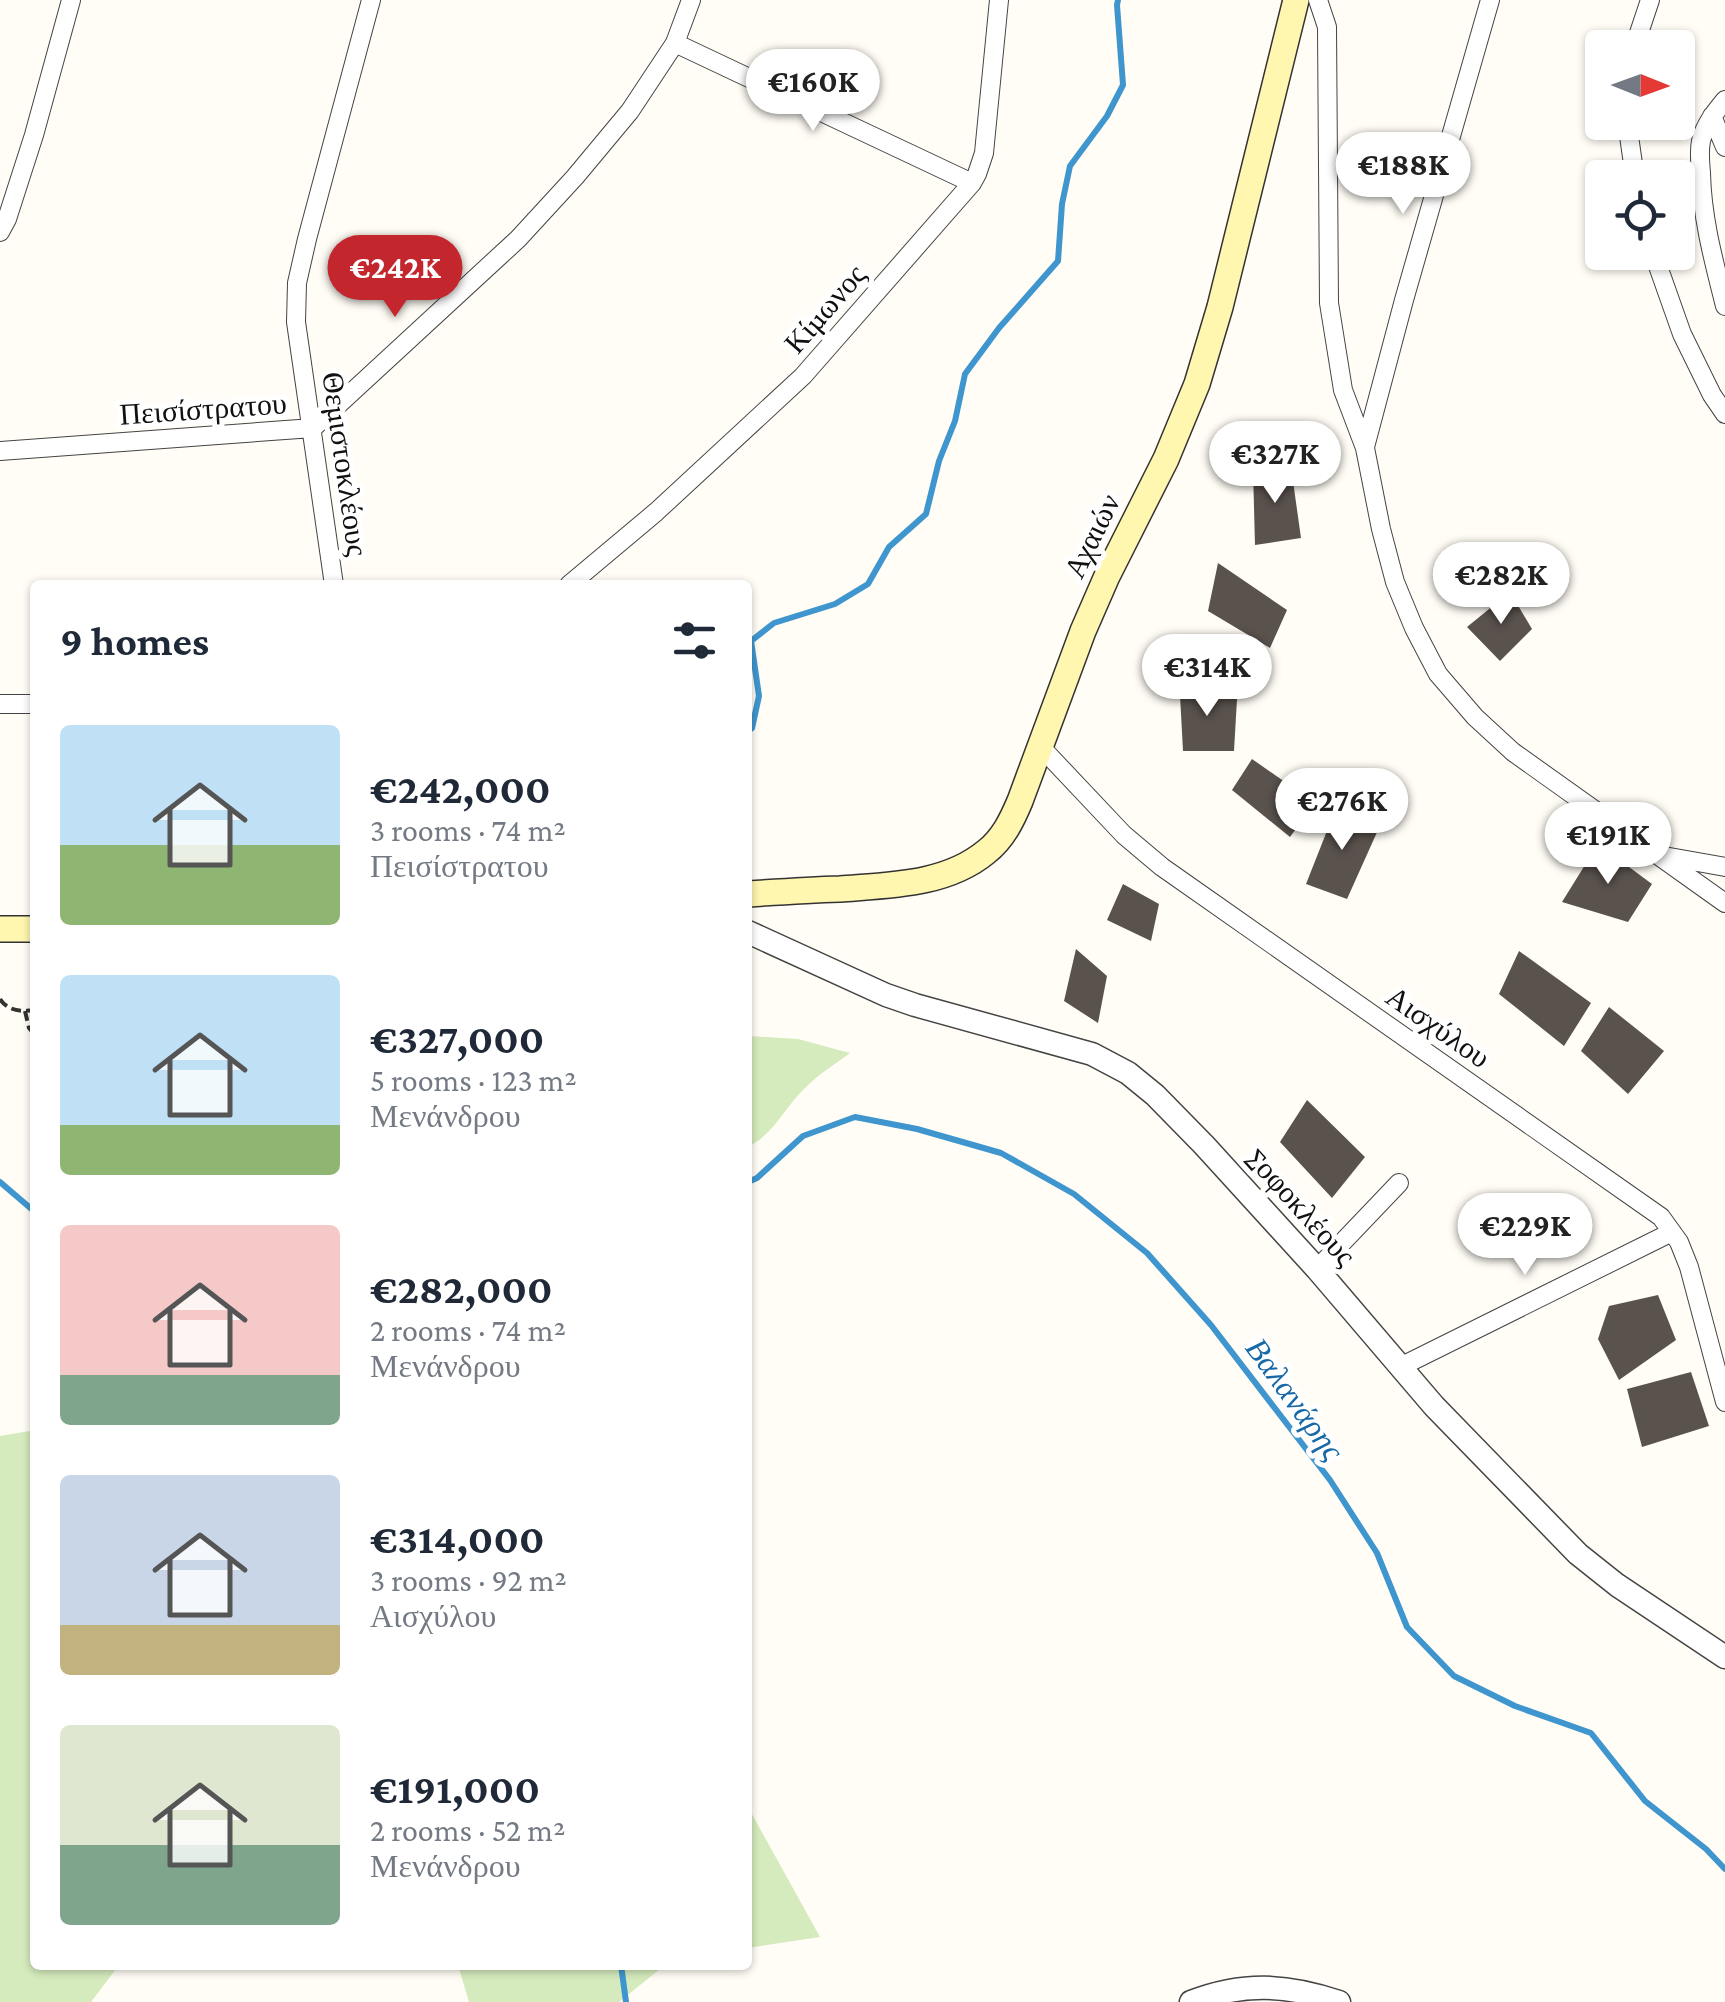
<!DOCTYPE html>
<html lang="en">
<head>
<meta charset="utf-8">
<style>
	body { margin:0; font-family:"Crimson Pro",serif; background:#f2f2f3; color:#1f2937; height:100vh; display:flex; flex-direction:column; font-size:38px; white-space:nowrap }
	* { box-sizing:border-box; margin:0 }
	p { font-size:32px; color:#747a83 }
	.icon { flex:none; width:55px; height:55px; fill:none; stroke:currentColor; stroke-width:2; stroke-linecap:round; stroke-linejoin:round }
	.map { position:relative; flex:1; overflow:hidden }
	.side { position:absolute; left:30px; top:580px; width:722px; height:1390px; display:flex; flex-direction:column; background:#fff; border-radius:10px; box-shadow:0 2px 8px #0004 }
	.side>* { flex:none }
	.needle { width:65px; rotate:91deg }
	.fabs { position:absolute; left:1585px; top:30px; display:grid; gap:20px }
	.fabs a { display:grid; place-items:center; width:110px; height:110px; border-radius:10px; background:#fff; box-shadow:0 2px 8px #0004; font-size:50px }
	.price { position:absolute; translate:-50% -85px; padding:0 22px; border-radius:35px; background:#fff; color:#222; font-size:32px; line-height:65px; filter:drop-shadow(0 2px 5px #0008) }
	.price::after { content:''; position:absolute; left:50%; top:60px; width:30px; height:22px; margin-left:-15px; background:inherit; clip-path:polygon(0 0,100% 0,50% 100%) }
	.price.on { background:#c4262e; color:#fff }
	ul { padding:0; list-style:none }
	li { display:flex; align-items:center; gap:30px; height:250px; padding:0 30px }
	li span { display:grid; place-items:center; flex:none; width:280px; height:200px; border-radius:10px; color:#555 }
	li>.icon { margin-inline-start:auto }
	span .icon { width:120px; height:120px; fill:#fffc; stroke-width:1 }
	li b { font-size:42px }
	h2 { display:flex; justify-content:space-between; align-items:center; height:120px; padding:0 30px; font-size:42px }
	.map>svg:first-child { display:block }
	.green { fill:#d5ebbd }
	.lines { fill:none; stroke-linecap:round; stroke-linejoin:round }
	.stream { stroke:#3f96cf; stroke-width:6 }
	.building { fill:#5a524d }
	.minor-casing { stroke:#444; stroke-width:20 }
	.tertiary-casing { stroke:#444; stroke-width:25 }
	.secondary-casing { stroke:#333; stroke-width:28 }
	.path { stroke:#333; stroke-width:4; stroke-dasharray:10 5; stroke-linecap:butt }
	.minor { stroke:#fff; stroke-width:18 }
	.tertiary { stroke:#fff; stroke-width:22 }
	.secondary { stroke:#fff6b0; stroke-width:25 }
	.labels { text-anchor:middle; stroke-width:10; stroke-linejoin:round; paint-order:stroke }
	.street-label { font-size:30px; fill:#111; stroke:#fff }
	.water-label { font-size:32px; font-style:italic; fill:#1768a6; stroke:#fff }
</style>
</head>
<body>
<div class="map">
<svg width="1725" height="2002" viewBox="0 0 1725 2002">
	<rect width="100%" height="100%" fill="#fffdf5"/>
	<path class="green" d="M748,1036L798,1039L850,1053C835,1064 818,1075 805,1088C783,1109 776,1132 748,1147Z
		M35,1430V1965H119L91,2002H0V1436Z
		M748,1807L820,1937L748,1948Z
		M458,1965H665L619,2002H469Z"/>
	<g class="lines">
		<path class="stream" d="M748,731L752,728L759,696L751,641L774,623L835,604L868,584L889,547L926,514L939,461L955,421L965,374L999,328L1058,261L1062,204L1070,166L1107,116L1123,85L1117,5L1118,0
			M0,1182L35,1212
			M748,1182L757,1178L803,1136L855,1117L917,1129L1001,1153L1074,1194L1147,1253L1211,1325L1330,1480L1377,1553L1407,1627L1454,1676L1515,1706L1591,1733L1645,1801L1706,1849L1725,1869
			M621,1965L626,2002"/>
	</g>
	<path class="building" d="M1291,467L1301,538L1255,545L1253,469Z
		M1218,563L1287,610L1270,648L1208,611Z
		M1510,592L1532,629L1500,661L1467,627Z
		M1179,677L1237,699L1234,751H1183Z
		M1252,759L1315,803L1290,837L1232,790Z
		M1338,803L1378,830L1347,899L1306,884Z
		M1598,844L1652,884L1628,922L1562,902Z
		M1123,884L1159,904L1151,941L1107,920Z
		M1076,949L1107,976L1098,1023L1064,1001Z
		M1519,951L1591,1003L1564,1046L1499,994Z
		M1609,1007L1664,1051L1628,1094L1581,1051Z
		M1307,1100L1365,1157L1332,1198L1280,1142Z
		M1658,1295L1676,1340L1619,1380L1598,1339L1609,1306Z
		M1691,1372L1709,1426L1642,1447L1627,1389Z"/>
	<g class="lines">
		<g class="minor-casing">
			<path id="minor" d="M1318,0L1327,27L1329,303L1343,390L1365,448L1381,529L1395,582L1414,628L1438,674L1475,717L1513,752L1725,903
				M675,43L972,183
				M1634,48L1650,0
				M1725,100C1715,112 1704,126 1701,141C1699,151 1700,163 1701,173C1702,219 1714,262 1725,306
				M1712,116L1725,147
				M1627,122L1635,178
				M0,232L7,219L34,135L71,0
				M1653,252L1682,334L1712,395L1725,414
				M1365,447L1404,300L1490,0
				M0,451L313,428L518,239L575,177L630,111L675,43L691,0
				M334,585L296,322L297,283L307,239L371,0
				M569,585L656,512L803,376L972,183L977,174L984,153L999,0
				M0,704H35
				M1040,746L1124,835L1162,867L1661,1217L1679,1242L1689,1267L1725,1402
				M1664,856L1725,867
				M1317,1269L1399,1183
				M1400,1367L1672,1232"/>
		</g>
		<g class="tertiary-casing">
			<path id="tertiary" d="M748,932L886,995L915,1005L1092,1054L1128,1073L1155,1095L1204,1145L1317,1269L1434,1406L1578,1554L1617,1585L1725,1657
				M1191,2002C1243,1982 1286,1984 1339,2002"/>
		</g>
		<g class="secondary-casing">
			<path id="secondary" d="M748,894C778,892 809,890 840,889C890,885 946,885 986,852C1003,839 1012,820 1020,801L1083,631L1107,576L1166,459L1197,384L1220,307L1296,0
				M0,929H35"/>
		</g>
		<path class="path" d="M0,999C8,1011 21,1012 35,1010
			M25,1011L29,1028L35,1035"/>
		<use href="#minor" class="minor"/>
		<use href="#tertiary" class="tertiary"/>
		<use href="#secondary" class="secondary"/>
	</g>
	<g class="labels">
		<g class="street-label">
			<text transform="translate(825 309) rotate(-49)" y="10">Κίμωνος</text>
			<text transform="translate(203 409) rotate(-4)" y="10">Πεισίστρατου</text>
			<text transform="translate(345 464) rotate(82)" y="10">Θεμιστοκλέους</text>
			<text transform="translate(1092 536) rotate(-64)" y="10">Αχαιών</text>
			<text transform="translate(1438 1027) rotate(35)" y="10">Αισχύλου</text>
			<text transform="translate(1301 1207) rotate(48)" y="10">Σοφοκλέους</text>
		</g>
		<g class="water-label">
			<text transform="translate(1295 1399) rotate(54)" y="11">Βαλανάρης</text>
		</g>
	</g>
</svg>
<div class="fabs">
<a><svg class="needle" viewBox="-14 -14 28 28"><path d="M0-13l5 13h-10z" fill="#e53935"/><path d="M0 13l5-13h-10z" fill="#747a83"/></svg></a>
<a><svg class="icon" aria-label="locate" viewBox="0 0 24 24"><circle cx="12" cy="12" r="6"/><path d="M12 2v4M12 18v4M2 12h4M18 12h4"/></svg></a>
</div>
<b class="price" style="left:813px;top:134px">€160K</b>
<b class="price" style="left:1403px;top:217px">€188K</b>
<b class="price on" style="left:395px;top:320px">€242K</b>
<b class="price" style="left:1275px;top:506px">€327K</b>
<b class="price" style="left:1501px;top:627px">€282K</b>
<b class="price" style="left:1207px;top:719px">€314K</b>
<b class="price" style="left:1342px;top:853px">€276K</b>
<b class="price" style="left:1608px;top:887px">€191K</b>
<b class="price" style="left:1525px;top:1278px">€229K</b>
<section class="side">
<h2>9 homes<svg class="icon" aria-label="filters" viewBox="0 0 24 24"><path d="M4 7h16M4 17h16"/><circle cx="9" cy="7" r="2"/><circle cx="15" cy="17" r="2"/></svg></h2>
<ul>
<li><span style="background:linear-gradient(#bfe0f5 60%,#8fb573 0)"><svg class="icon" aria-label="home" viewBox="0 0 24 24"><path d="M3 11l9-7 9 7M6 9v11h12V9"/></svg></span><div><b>€242,000</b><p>3 rooms · 74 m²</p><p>Πεισίστρατου</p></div></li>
<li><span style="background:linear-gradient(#bfe0f5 75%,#8fb573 0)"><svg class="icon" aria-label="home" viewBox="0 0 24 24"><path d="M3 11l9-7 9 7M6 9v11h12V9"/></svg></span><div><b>€327,000</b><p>5 rooms · 123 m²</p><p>Μενάνδρου</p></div></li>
<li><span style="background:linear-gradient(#f6c9c9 75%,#7fa58c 0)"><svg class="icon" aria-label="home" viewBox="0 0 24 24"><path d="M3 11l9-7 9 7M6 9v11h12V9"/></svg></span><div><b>€282,000</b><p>2 rooms · 74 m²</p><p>Μενάνδρου</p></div></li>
<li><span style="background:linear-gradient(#c9d6e8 75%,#c2b280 0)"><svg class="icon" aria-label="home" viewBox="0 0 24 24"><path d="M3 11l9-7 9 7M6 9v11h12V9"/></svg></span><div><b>€314,000</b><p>3 rooms · 92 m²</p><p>Αισχύλου</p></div></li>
<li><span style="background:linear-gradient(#dfe7d0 60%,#7fa58c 0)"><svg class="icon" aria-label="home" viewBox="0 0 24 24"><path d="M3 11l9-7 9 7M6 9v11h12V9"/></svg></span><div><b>€191,000</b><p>2 rooms · 52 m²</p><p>Μενάνδρου</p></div></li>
</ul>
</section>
</div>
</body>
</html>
